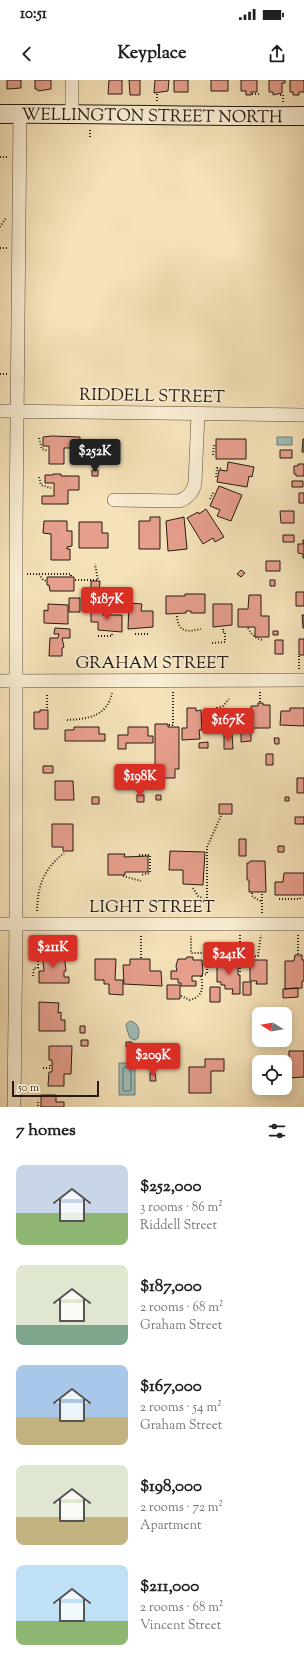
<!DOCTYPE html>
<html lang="en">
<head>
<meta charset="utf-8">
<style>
	body { margin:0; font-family:"Sorts Mill Goudy",serif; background:#f6f6f6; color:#202124; height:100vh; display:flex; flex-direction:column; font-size:15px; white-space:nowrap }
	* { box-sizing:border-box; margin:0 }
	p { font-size:13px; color:#757577 }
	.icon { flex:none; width:22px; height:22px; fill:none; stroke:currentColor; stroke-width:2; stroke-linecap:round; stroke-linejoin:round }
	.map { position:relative; height:1027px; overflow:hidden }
	.drawer { display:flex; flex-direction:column; background:#fff; flex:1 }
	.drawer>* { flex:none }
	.needle { width:26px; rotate:281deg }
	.tools { position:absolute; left:252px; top:927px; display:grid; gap:8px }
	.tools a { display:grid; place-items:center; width:40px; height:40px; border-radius:8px; background:#fff; box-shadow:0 2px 10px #0003; font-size:20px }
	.scale { position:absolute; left:12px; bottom:10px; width:87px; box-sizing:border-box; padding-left:4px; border:2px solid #251910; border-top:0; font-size:11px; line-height:14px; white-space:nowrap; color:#251910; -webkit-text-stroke:3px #f8ecd2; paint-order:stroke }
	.price { position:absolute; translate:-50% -34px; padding:0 9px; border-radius:4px; background:#d93025; color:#fff; font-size:13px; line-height:26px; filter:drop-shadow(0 1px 2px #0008) }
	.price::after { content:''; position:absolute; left:50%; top:24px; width:12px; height:9px; margin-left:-6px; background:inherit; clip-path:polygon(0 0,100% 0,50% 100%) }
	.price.selected { background:#222; color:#fff }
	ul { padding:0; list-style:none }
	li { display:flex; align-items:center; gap:12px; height:100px; padding:0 16px }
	li span { display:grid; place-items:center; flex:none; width:112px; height:80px; border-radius:8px; color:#555 }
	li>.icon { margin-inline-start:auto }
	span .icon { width:48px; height:48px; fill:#fffc; stroke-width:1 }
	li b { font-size:17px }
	h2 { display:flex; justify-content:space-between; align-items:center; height:48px; padding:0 16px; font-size:17px }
	.status { display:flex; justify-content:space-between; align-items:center; height:28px; padding:0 20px; background:#fff; direction:ltr }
	.status svg { height:11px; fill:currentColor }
	header { display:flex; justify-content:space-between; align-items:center; height:52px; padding:0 16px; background:#fff; font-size:18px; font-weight:700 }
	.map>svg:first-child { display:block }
	.water { fill:#9ebcb7; stroke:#6e7b74 }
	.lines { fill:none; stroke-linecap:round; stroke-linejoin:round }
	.shore { stroke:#626a64; stroke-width:1 }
	.building { fill:#e69f8d; stroke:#251910 }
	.minor-casing { stroke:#594b3a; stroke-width:14 }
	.secondary-casing { stroke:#251910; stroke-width:20 }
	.path { stroke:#251910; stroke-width:2; stroke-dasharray:1 2; stroke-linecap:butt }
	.minor { stroke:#f8ecd2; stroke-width:13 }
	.secondary { stroke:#f8ecd2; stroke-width:18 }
	.labels { text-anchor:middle; stroke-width:3.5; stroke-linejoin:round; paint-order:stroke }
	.street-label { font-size:17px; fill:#251910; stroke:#f8ecd2 }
</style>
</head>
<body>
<div class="status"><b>10:51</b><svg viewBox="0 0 49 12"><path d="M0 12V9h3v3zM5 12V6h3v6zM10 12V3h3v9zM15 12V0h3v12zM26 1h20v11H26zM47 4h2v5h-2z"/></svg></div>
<header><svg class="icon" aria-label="back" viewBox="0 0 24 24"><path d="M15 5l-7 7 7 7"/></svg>Keyplace<svg class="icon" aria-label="share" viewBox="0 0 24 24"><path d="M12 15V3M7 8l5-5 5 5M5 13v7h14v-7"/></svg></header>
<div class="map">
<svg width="304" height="1027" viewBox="0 0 304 1027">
	<rect width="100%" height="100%" fill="#f5e2b9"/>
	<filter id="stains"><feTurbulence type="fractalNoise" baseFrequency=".005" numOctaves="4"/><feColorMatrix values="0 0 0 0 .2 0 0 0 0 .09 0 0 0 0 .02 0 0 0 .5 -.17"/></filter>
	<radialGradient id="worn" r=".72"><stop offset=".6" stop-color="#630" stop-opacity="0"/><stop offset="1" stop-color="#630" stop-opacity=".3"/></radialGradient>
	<path class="water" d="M277,357H292V365H277Z
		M130,941C139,943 140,950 138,958L135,960L130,958L127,950L126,944Z
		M119,983H135V1015H119Z"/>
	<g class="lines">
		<path class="shore" d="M125,987L131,989V1010L129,1011H124L123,1010V989Z"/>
	</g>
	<path class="building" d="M7,0H21V8L7,9Z
		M35,0H51V9L38,11L37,9H35Z
		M109,0H122V14H108Z
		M129,0H140V15H130Z
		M155,0H169L168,11L154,13Z
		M174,0H188V12H174Z
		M211,0H228V11H211Z
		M241,0H257V12H251V15H246V11H241Z
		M269,0H285V3H282V13L273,15V12H269Z
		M290,0H304V12H299V15H293V12H290Z
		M52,356L80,357V368H64V384H49V366H43V357Z
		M216,359H246V379H216Z
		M303,359H304V372H302Z
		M280,370H292V378H280Z
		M228,382L254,387L252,397L249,396L247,407L217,402L219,390L227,391Z
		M298,384H304V396H296V394H294V386H298Z
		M92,390H98V396H92Z
		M53,394H61V396H79V410H68V424H42V416H54V403H45V395H53Z
		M292,401H303V407H292Z
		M219,406L242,415L231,441L217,436L220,430L210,426Z
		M299,413H304V423H299Z
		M206,429L224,457L215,462L213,458L203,464L187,438L198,432L199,434Z
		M280,431H294V443H281Z
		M150,437H160V469H139V441H150Z
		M184,437L187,469L168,471L166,441Z
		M44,441H67V451H72V466L67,467V469H70V480H51V454L43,453Z
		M79,442H102V453H108V468H79Z
		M283,455H294V462H283Z
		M303,460H304V478H303V474L298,473V464H303Z
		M266,481H280V491H266Z
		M241,490L245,493L241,497L237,494Z
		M47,497H74V511H50L49,505H47Z
		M270,500H275V506H270Z
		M91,501H100L99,515H91Z
		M296,512H304V526H296Z
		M185,514H205V533H191V531H186V533L166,534V516H185Z
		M249,515H261V536H269V557H255V547H238V529H248Z
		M69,518H80V532H69Z
		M129,523L142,524L141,531H153V547L128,549Z
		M48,524L68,525V544L44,543V530L48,531Z
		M213,524H232V545L213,547Z
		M91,529H103V535H122V552L98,550V542H91Z
		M302,535H304V548H303Z
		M55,548L70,549V558H62L64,567L62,568V576H49L50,558H58L59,554H54Z
		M273,551H278V555H273Z
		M299,559H304V575H299Z
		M275,560H283V574H275Z
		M258,623H263V625H270V648H251V626H258Z
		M187,628H196V631L201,630L202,650H199L200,659L182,660V648H187Z
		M290,628H304V646L280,645L281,631H290Z
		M40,630H48V649H34V632H40Z
		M210,634H225V652H210Z
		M155,644H168V647H179V689H175V698H155Z
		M74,647H99V654H105V661H65V650H74Z
		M128,647H148V656H153V663H126V669H118V655H128Z
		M241,647H251V661L241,662Z
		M224,654H232L233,669H224Z
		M274,658H279V664H275Z
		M208,662V668H199V663Z
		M266,674H273V685H266Z
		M43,686H53V693H43Z
		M297,698H304V713H297Z
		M55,701H73L74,720H55Z
		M137,715H144V722H137Z
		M156,715H161V720H156Z
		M92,717H99V724H92Z
		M285,717H289V721H285Z
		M219,724H232V734H219Z
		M295,737H304V744H295Z
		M52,744H73V771H63V767H52Z
		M239,759H246V776H239Z
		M278,766H284V772H278Z
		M170,771L205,772L203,805L183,804V790H169Z
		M108,774H125L124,777L148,776V792H125V795H108Z
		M250,781H265L266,812H249V800H247V783H249Z
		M284,793H304V815H275V802H283Z
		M42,873H64L66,891H64V897H69V903H39V891H44Z
		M295,875H302V880H304V901H302V908L285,909V881H294Z
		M187,877H193V880H202L203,892L202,896H192V901H196V906H181V903H178V899H171V891H177L176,886L178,879H186Z
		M95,879H116L115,900H123V915L109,914V904H104V900H95Z
		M130,879H150V891H161L162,906L124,904L123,885H130Z
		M221,879H232V887H238V895H240V914H232L233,909H225V905H221V902H217V887H219V882H221Z
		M250,880H267V904H256L257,901H250Z
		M243,902H251V915H243Z
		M167,905H180V919H167Z
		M210,907H220V922H210Z
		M295,908H298V917L283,918V909Z
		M39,922L59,923L58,933L61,932V940H65V951H39Z
		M80,946H85V953H80Z
		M81,960H88V966H81Z
		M126,962H132V967H126Z
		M49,966H72L71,994H64V1006H48L49,992H52V980H49Z
		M289,971H304V997L289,998Z
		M205,979H224V991H211V1013H189V987H205Z
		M150,993H155L156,1001H150Z
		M41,1015H56V1022H64V1027H41Z"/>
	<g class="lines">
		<g class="minor-casing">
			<path id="minor" d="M72,34V0
				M0,331L304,335
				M114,420L179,421C188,418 193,412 195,403L198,334
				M0,601L304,600
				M0,844H304
				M14,1027L16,844V447L20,34"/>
		</g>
		<g class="secondary-casing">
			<g id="secondary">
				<path id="s1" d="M0,34C101,33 203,37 304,36"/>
			</g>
		</g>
		<path class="path" d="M157,14V21
			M252,14H260
			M280,15H283V22
			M90,57V48
			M0,77H9
			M0,147L6,138
			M0,168H7
			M0,294H7
			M39,358L42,369L48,371
			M213,375L214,364
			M39,397L41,405L51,408
			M216,397L217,388L223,389
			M210,419L214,411
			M27,494H71V496
			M39,494L43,500L46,501
			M75,500H98L95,484
			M177,536C178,553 188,552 201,549
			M248,548C252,555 255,558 263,560
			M135,554H149
			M98,556H112V553
			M212,563L225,562V552H223V549
			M299,576V589
			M260,622V611
			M47,628V613
			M223,633H216L217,628L223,626L229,619
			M67,640C87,639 107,637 112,613
			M169,645H173V612
			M139,775H150V793L141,795
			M123,796L141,801
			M193,808L198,816L207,821
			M252,813V816L262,822
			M262,814V833
			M279,819H300V816
			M37,831C38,805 43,790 64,773
			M207,833V767L221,736
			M49,871V867L55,862V855
			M298,874V855
			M246,877L258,876L261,855
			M141,878V855
			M240,892V855
			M33,896L34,888H38V881
			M181,916L190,920C204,916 203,907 201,895L207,894V875L203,873H191V856
			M43,988H50V983
			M38,1022V1027"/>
		<use href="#minor" class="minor"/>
		<use href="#secondary" class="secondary"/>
	</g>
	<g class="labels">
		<g class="street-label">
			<text dy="6" stroke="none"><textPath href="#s1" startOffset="152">WELLINGTON STREET NORTH</textPath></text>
			<text transform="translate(152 315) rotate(1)" y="6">RIDDELL STREET</text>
			<text x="152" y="588">GRAHAM STREET</text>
			<text x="152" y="832">LIGHT STREET</text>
		</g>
	</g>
	<rect width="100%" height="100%" filter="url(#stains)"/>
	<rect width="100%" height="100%" fill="url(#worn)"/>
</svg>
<div class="tools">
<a><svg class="needle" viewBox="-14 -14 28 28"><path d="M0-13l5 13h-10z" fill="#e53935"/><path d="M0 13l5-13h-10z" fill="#757577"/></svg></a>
<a><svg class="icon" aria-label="locate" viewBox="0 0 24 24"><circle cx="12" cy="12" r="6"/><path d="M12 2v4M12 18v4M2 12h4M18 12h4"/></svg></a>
</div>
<div class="scale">50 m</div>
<b class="price selected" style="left:95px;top:393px">$252K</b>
<b class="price" style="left:107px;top:541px">$187K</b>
<b class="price" style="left:228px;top:662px">$167K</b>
<b class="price" style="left:140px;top:718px">$198K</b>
<b class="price" style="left:53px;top:889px">$211K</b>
<b class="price" style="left:229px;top:896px">$241K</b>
<b class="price" style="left:153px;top:997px">$209K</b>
</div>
<section class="drawer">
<h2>7 homes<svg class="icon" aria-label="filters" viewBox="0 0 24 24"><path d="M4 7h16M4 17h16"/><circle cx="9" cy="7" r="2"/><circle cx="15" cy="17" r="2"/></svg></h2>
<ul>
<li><span style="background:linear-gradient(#c9d6e8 60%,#8fb573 0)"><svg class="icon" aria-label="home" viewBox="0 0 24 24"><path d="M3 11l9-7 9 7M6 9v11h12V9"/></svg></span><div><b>$252,000</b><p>3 rooms · 86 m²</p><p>Riddell Street</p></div></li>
<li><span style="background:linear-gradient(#dfe7d0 75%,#7fa58c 0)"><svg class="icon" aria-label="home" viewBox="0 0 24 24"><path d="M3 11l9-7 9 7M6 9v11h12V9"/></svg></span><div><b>$187,000</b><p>2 rooms · 68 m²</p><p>Graham Street</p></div></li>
<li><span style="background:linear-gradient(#a9c7e8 65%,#c2b280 0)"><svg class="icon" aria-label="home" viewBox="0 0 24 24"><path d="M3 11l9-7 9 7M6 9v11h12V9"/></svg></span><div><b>$167,000</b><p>2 rooms · 54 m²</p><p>Graham Street</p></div></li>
<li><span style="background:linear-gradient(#dfe7d0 65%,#c2b280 0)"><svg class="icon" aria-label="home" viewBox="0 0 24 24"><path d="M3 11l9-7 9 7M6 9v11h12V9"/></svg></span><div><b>$198,000</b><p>2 rooms · 72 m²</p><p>Apartment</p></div></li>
<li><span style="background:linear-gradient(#bfe0f5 70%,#8fb573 0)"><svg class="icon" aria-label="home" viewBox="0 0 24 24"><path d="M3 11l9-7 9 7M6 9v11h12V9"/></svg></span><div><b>$211,000</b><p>2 rooms · 68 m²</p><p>Vincent Street</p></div></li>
</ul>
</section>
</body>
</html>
